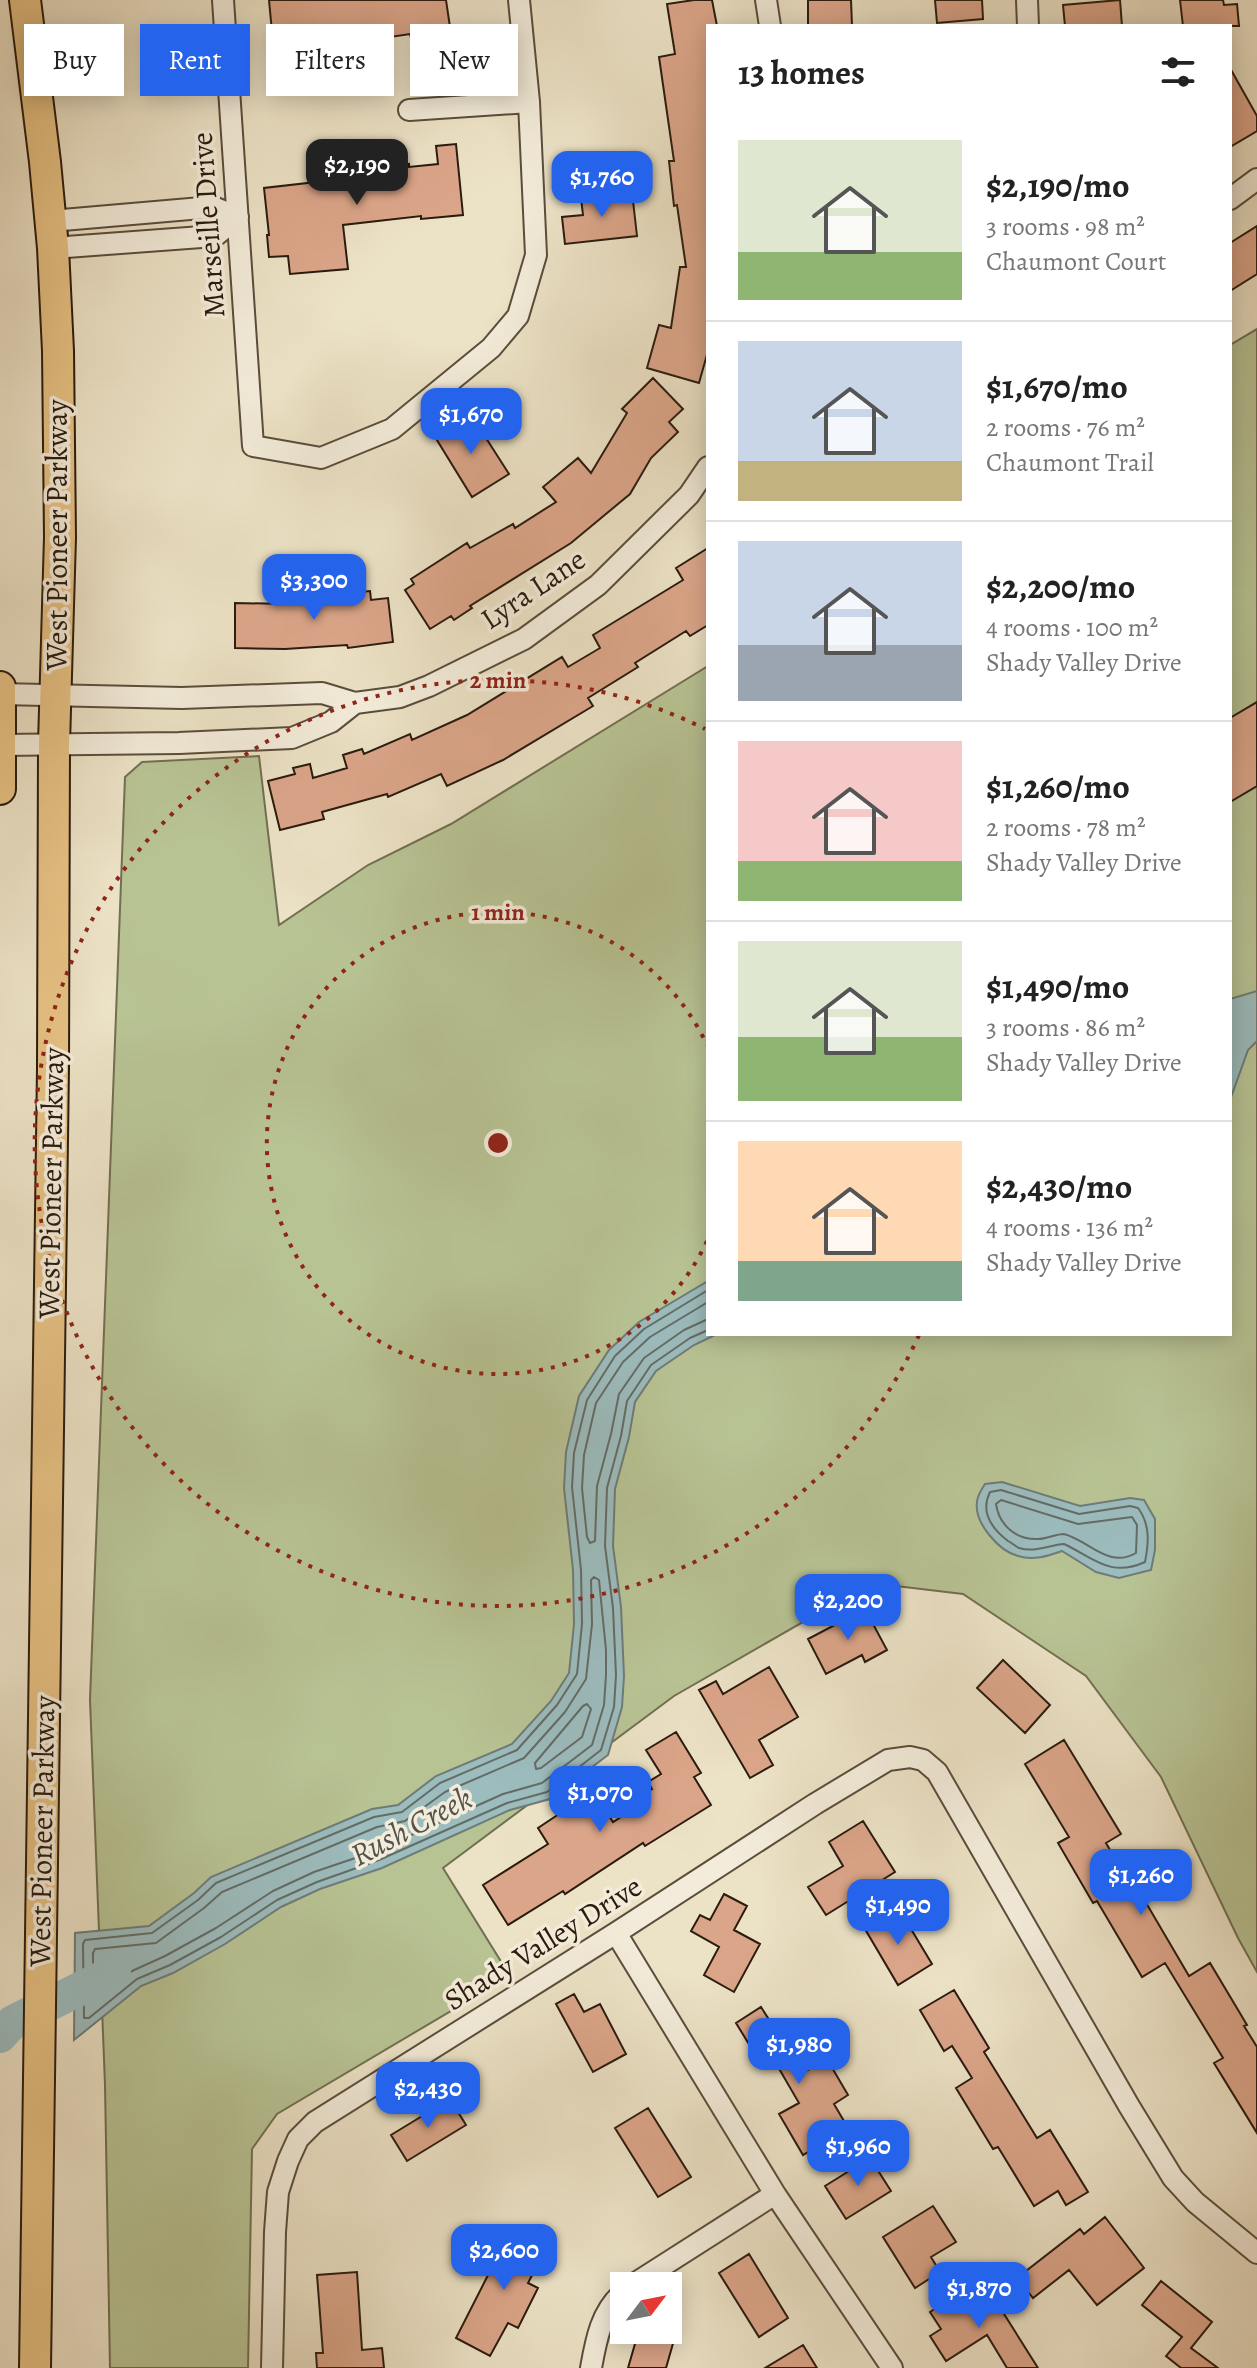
<!DOCTYPE html>
<html lang="en">
<head>
<meta charset="utf-8">
<style>
	body { margin:0; font-family:Alegreya,serif; background:#f2f2f2; color:#222; height:100vh; display:flex; flex-direction:column; font-size:30px; white-space:nowrap }
	* { box-sizing:border-box; margin:0 }
	p { font-size:26px; color:#767676 }
	.icon { flex:none; width:44px; height:44px; fill:none; stroke:currentColor; stroke-width:2; stroke-linecap:round; stroke-linejoin:round }
	.map { position:relative; flex:1; overflow:hidden }
	.side { position:absolute; left:706px; top:24px; width:526px; height:1312px; display:flex; flex-direction:column; background:#fff; border-radius:0px; box-shadow:0 4px 20px #0003 }
	.side>* { flex:none }
	.top-card { position:absolute; left:24px; top:24px; width:562px; height:72px; display:flex; gap:16px }
	.needle { width:52px; rotate:58deg }
	.fabs { position:absolute; left:610px; top:2272px; display:grid; gap:16px }
	.fabs a { display:grid; place-items:center; width:72px; height:72px; border-radius:0px; background:#fff; box-shadow:0 4px 20px #0003; font-size:40px }
	.price { position:absolute; translate:-50% -68px; padding:0 18px; border-radius:16px; background:#2563eb; color:#fff; font-size:26px; line-height:52px; filter:drop-shadow(0 2px 4px #0008) }
	.price::after { content:''; position:absolute; left:50%; top:48px; width:24px; height:18px; margin-left:-12px; background:inherit; clip-path:polygon(0 0,100% 0,50% 100%) }
	.price.on { background:#222; color:#fff }
	ul { padding:0; list-style:none }
	li { display:flex; align-items:center; gap:24px; height:200px; padding:0 32px }
	li+li { border-top:2px solid #e0e0e0 }
	li span { display:grid; place-items:center; flex:none; width:224px; height:160px; border-radius:0px; color:#555 }
	li>.icon { margin-inline-start:auto }
	span .icon { width:96px; height:96px; fill:#fffc; stroke-width:1 }
	li b { font-size:34px }
	h2 { display:flex; justify-content:space-between; align-items:center; height:96px; padding:0 32px; font-size:34px }
	.pill { padding:0 28px; border-radius:0px; background:#fff; box-shadow:0 4px 20px #0003; font-size:28px; line-height:72px }
	.pill.on { background:#2563eb; color:#fff }
	.map>svg:first-child { display:block }
	.green { fill:#b8c394; stroke:#716f51; stroke-width:2 }
	.water { fill:#9cbcbe; stroke:#6e7c78; stroke-width:2 }
	.lines { fill:none; stroke-linecap:round; stroke-linejoin:round }
	.shore { stroke:#636c66; stroke-width:2 }
	.river { stroke:#9cbcbe; stroke-width:34 }
	.building { fill:#dba589; stroke:#2a1b0e; stroke-width:2 }
	.street-casing { stroke:#5a4d3c; stroke-width:24 }
	.primary-casing { stroke:#2a1b0e; stroke-width:34 }
	.street { stroke:#f3ecda; stroke-width:20 }
	.primary { stroke:#e6c183; stroke-width:30 }
	.ring { fill:none; stroke:#8f2418; stroke-width:4; stroke-dasharray:4 8 }
	.labels { text-anchor:middle; stroke-width:7; stroke-linejoin:round; paint-order:stroke }
	.street-label { font-size:30px; fill:#2a1b0e; stroke:#f3ecda }
	.water-label { font-size:32px; font-style:italic; fill:#52534c; stroke:#f3ecda }
	.centre { fill:#8f2418; stroke:#f3ecda; stroke-width:4 }
	.ring-label { font-size:24px; text-anchor:middle; font-weight:bold; fill:#8f2418; stroke:#f3ecda; stroke-width:7; stroke-linejoin:round; paint-order:stroke }
</style>
</head>
<body>
<div class="map">
<svg width="1257" height="2368" viewBox="0 0 1257 2368">
	<rect width="100%" height="100%" fill="#ece2c6"/>
	<filter id="stains"><feTurbulence type="fractalNoise" baseFrequency=".0025" numOctaves="4"/><feColorMatrix values="0 0 0 0 .2 0 0 0 0 .09 0 0 0 0 .02 0 0 0 .5 -.17"/></filter>
	<radialGradient id="worn" r=".72"><stop offset=".6" stop-color="#630" stop-opacity="0"/><stop offset="1" stop-color="#630" stop-opacity=".3"/></radialGradient>
	<path class="green" d="M1257,329V1972L1238,1938L1161,1777L1086,1676L963,1594L871,1583L674,1696L443,1868L510,1976L277,2114L252,2149L248,2368H110L105,2085L90,1700L125,777L142,762L259,756L279,925L368,865L451,824L708,666V1334H1230V345Z"/>
	<path class="water" d="M1257,991V1041L1248,1050L1230,1100V999Z
		M708,1281V1334H717L694,1345L656,1371L635,1402L629,1437L615,1489L613,1546L621,1607L624,1676L622,1707L608,1755L550,1799L510,1810L382,1868L320,1889L281,1907L225,1944L173,1973L141,1986L74,2040L75,1933L149,1926L194,1893L211,1877L372,1809L398,1805L436,1776L512,1744L551,1701L569,1673L574,1624L573,1570L564,1488L566,1452L579,1396L609,1350L639,1322Z
		M1002,1482L1080,1506L1130,1498L1144,1500L1155,1519V1550L1151,1570L1119,1578L1096,1572L1062,1551C1048,1556 1033,1561 1018,1556C999,1551 974,1523 977,1502C977,1496 982,1489 985,1484Z"/>
	<g class="lines">
		<path class="shore" d="M708,1290L644,1329L615,1356L587,1400L574,1453L572,1487L581,1570L582,1624L577,1674L557,1705L517,1750L440,1783L402,1812L374,1817L216,1883L198,1900L152,1933L85,1940L83,1944L84,2018H89L137,1979L170,1965L221,1937L277,1900L317,1882L379,1860L507,1803L547,1792L601,1750L614,1707L616,1675L613,1608L605,1546L607,1488L621,1436L627,1401L651,1365L690,1338L708,1330
			M708,1302L650,1337L623,1362L596,1403L584,1455L582,1488L587,1537L590,1543L595,1541L597,1486L611,1434L619,1394L644,1358L684,1330L708,1319
			M1001,1490L1079,1514L1130,1506L1138,1508C1150,1524 1149,1542 1145,1562C1110,1578 1094,1558 1064,1544C1049,1545 1035,1553 1019,1548C1018,1548 1009,1541 1008,1541C991,1528 980,1512 990,1492Z
			M1001,1500L1078,1524L1132,1517L1137,1525L1136,1553C1108,1569 1090,1541 1064,1534C1055,1534 1047,1539 1038,1539C1016,1540 999,1525 996,1504Z
			M594,1577L599,1580L606,1650V1675L604,1705L592,1745L542,1783L503,1794L376,1851L314,1872L273,1891L216,1928L165,1956L132,1971L99,1997L93,1996V1953L95,1949L156,1943L204,1908L222,1892L377,1827L405,1821L445,1792L524,1758L565,1712L586,1679L592,1624L591,1580Z
			M587,1704L591,1709L582,1737L541,1768L536,1769L535,1763L583,1706Z"/>
		<path class="river" d="M0,2036L13,2022L114,1972"/>
	</g>
	<path class="building" d="M269,0H446L454,54L428,58L425,36L411,38L410,34L376,39L379,63L359,66L353,25L272,32Z
		M694,0H712L717,26H708V351L699,383L647,368L659,325L671,328L680,267H686L677,205L674,206L669,161H674L659,57L675,54L667,4Z
		M808,0H851L852,26H808Z
		M935,0H982L983,19L937,23Z
		M1120,0L1122,26H1065L1063,5Z
		M1180,0H1223L1224,5L1237,4L1239,26H1183Z
		M1230,68L1257,116V131L1230,147Z
		M456,144L463,215L421,219V216L343,225L348,269L290,274L288,256L269,257L267,235H269L264,188L360,177L358,151L383,148L385,167L409,164V167L438,164L436,146Z
		M632,192L637,236L565,244L562,217L583,215L581,198Z
		M1257,226V274L1230,291V243Z
		M653,378L683,409L669,422L678,432L651,458L630,494L571,543L470,606L472,608L454,620L451,616L430,629L405,590L414,584L411,579L467,543L470,548L513,524L515,528L556,502L543,487L578,458L591,473L627,413L622,409Z
		M454,418L464,433L477,424L509,474L472,497L432,432Z
		M708,548V625L690,636L686,631L635,663L638,667L588,698L593,706L503,760L447,786L441,774L388,797L387,794L322,812L324,819L280,830L268,781L295,774L293,768L310,764L313,778L347,768L343,755L362,749L364,754L410,734L412,740L467,715L562,657L568,667L600,648L593,635L683,580L676,568Z
		M332,591V595L370,591L371,600L388,598L393,642L348,648L347,645L285,649L235,648V603L287,604L286,594Z
		M1257,702V786L1230,802V718Z
		M865,1609L887,1650L865,1662L862,1655L826,1674L808,1639Z
		M1003,1660L1050,1705L1025,1733L977,1688Z
		M769,1667L798,1717L759,1740L773,1765L750,1778L699,1690L716,1681L723,1694Z
		M676,1732L701,1773L694,1777L711,1805L645,1846L643,1843L565,1894L563,1891L508,1925L483,1885L548,1844L538,1828L571,1806L568,1801L590,1786L613,1822L640,1805L636,1798L652,1789L648,1782L661,1774L646,1750Z
		M1064,1740L1121,1834L1106,1843L1141,1903L1145,1901L1189,1976L1210,1963L1247,2025L1244,2026L1257,2047V2133L1214,2063L1223,2058L1165,1963L1142,1977L1097,1901L1093,1903L1058,1843L1069,1837L1025,1764Z
		M863,1821L895,1872L826,1915L808,1887L843,1866L829,1842Z
		M724,1894L747,1906L734,1930L760,1944L734,1992L704,1975L719,1947L691,1931L700,1915L710,1920Z
		M899,1909L932,1964L898,1985L865,1929Z
		M954,1990L989,2048L984,2052L1037,2138L1050,2130L1088,2192L1066,2205L1058,2191L1034,2206L998,2147L993,2149L956,2088L972,2078L952,2046L944,2051L920,2010Z
		M574,1994L584,2012L600,2004L626,2054L593,2072L556,2004Z
		M761,2007L803,2073L827,2059L848,2095L834,2104L848,2128L803,2155L779,2114L799,2103L774,2060L763,2067L736,2023Z
		M450,2099L466,2125L407,2161L391,2135Z
		M648,2108L691,2177L658,2197L615,2128Z
		M870,2158L891,2191L846,2219L825,2186Z
		M933,2206L956,2242L931,2257L940,2272L915,2288L883,2237Z
		M1105,2217L1144,2268L1097,2305L1069,2270L1033,2298L1017,2278L1080,2229L1084,2234Z
		M513,2226L548,2244L528,2283L538,2288L518,2328L508,2323L490,2356L456,2338Z
		M749,2254L788,2318L759,2337L719,2273Z
		M357,2272L362,2350L382,2348L384,2368H317L316,2353H323L317,2275Z
		M1161,2281L1212,2322L1191,2348L1218,2368H1181L1166,2356L1182,2337L1142,2305Z
		M987,2287L1038,2368H1007L987,2335L946,2361L930,2336L941,2329L930,2312L952,2298L957,2306Z
		M639,2330H666L676,2333L666,2368H628Z
		M803,2345L817,2368H765Z"/>
	<g class="lines">
		<g class="street-casing">
			<path id="street" d="M223,0L253,446L321,458L392,429L491,348L518,316L536,255L529,102L519,0
				M766,0L770,26
				M1027,0L1028,26
				M409,110L529,102
				M1230,199L1257,179
				M51,221L213,207L238,217L215,236L53,248
				M0,694L182,698L322,693L355,703L400,697L429,686L524,639L598,585L689,495L708,467
				M1,745L179,743L292,738L331,722L355,703
				M616,1933L775,2194L892,2368
				M631,2286L775,2194
				M272,2368L275,2232L278,2192L288,2161L298,2139L315,2122L616,1933L815,1804L888,1760L910,1757L923,1760L937,1772L1129,2106L1173,2178L1195,2202L1257,2253
				M591,2368C596,2340 601,2311 624,2292"/>
		</g>
		<g class="primary-casing">
			<path id="primary" d="M25,0L45,162L53,248L58,351L60,537L54,744L53,1068L35,2368
				M0,687V789"/>
		</g>
		<use href="#street" class="street"/>
		<use href="#primary" class="primary"/>
	</g>
	<g class="ring">
		<path d="M707 1241A231 231 0 1 1 707 1045"/>
		<path d="M919 1335A463 463 0 1 1 705 729"/>
	</g>
	<g class="labels">
		<g class="street-label">
			<text transform="translate(208 225) rotate(-94)" y="10">Marseille Drive</text>
			<text transform="translate(57 535) rotate(-90)" y="10">West Pioneer Parkway</text>
			<text transform="translate(533 589) rotate(-34)" y="10">Lyra Lane</text>
			<text transform="translate(51 1183) rotate(-89)" y="10">West Pioneer Parkway</text>
			<text transform="translate(42 1831) rotate(-89)" y="10">West Pioneer Parkway</text>
			<text transform="translate(543 1943) rotate(-32)" y="10">Shady Valley Drive</text>
		</g>
		<g class="water-label">
			<text transform="translate(411 1826) rotate(-28)" y="11">Rush Creek</text>
		</g>
	</g>
	<circle cx="498" cy="1143" r="12" class="centre"/>
	<g class="ring-label">
		<text x="498" y="688">2 min</text>
		<text x="498" y="920">1 min</text>
	</g>
	<rect width="100%" height="100%" filter="url(#stains)"/>
	<rect width="100%" height="100%" fill="url(#worn)"/>
</svg>
<div class="fabs">
<a><svg class="needle" viewBox="-14 -14 28 28"><path d="M0-13l5 13h-10z" fill="#e53935"/><path d="M0 13l5-13h-10z" fill="#767676"/></svg></a>
</div>
<b class="price on" style="left:357px;top:207px">$2,190</b>
<b class="price" style="left:602px;top:219px">$1,760</b>
<b class="price" style="left:471px;top:456px">$1,670</b>
<b class="price" style="left:314px;top:622px">$3,300</b>
<b class="price" style="left:848px;top:1642px">$2,200</b>
<b class="price" style="left:600px;top:1834px">$1,070</b>
<b class="price" style="left:1141px;top:1917px">$1,260</b>
<b class="price" style="left:898px;top:1947px">$1,490</b>
<b class="price" style="left:799px;top:2086px">$1,980</b>
<b class="price" style="left:428px;top:2130px">$2,430</b>
<b class="price" style="left:858px;top:2188px">$1,960</b>
<b class="price" style="left:504px;top:2292px">$2,600</b>
<b class="price" style="left:979px;top:2330px">$1,870</b>
<div class="top-card">
<a class="pill">Buy</a>
<a class="pill on">Rent</a>
<a class="pill">Filters</a>
<a class="pill">New</a>
</div>
<section class="side">
<h2>13 homes<svg class="icon" aria-label="filters" viewBox="0 0 24 24"><path d="M4 7h16M4 17h16"/><circle cx="9" cy="7" r="2"/><circle cx="15" cy="17" r="2"/></svg></h2>
<ul>
<li><span style="background:linear-gradient(#dfe7d0 70%,#8fb573 0)"><svg class="icon" aria-label="home" viewBox="0 0 24 24"><path d="M3 11l9-7 9 7M6 9v11h12V9"/></svg></span><div><b>$2,190/mo</b><p>3 rooms · 98 m²</p><p>Chaumont Court</p></div></li>
<li><span style="background:linear-gradient(#c9d6e8 75%,#c2b280 0)"><svg class="icon" aria-label="home" viewBox="0 0 24 24"><path d="M3 11l9-7 9 7M6 9v11h12V9"/></svg></span><div><b>$1,670/mo</b><p>2 rooms · 76 m²</p><p>Chaumont Trail</p></div></li>
<li><span style="background:linear-gradient(#c9d6e8 65%,#9aa5b1 0)"><svg class="icon" aria-label="home" viewBox="0 0 24 24"><path d="M3 11l9-7 9 7M6 9v11h12V9"/></svg></span><div><b>$2,200/mo</b><p>4 rooms · 100 m²</p><p>Shady Valley Drive</p></div></li>
<li><span style="background:linear-gradient(#f6c9c9 75%,#8fb573 0)"><svg class="icon" aria-label="home" viewBox="0 0 24 24"><path d="M3 11l9-7 9 7M6 9v11h12V9"/></svg></span><div><b>$1,260/mo</b><p>2 rooms · 78 m²</p><p>Shady Valley Drive</p></div></li>
<li><span style="background:linear-gradient(#dfe7d0 60%,#8fb573 0)"><svg class="icon" aria-label="home" viewBox="0 0 24 24"><path d="M3 11l9-7 9 7M6 9v11h12V9"/></svg></span><div><b>$1,490/mo</b><p>3 rooms · 86 m²</p><p>Shady Valley Drive</p></div></li>
<li><span style="background:linear-gradient(#ffd9b3 75%,#7fa58c 0)"><svg class="icon" aria-label="home" viewBox="0 0 24 24"><path d="M3 11l9-7 9 7M6 9v11h12V9"/></svg></span><div><b>$2,430/mo</b><p>4 rooms · 136 m²</p><p>Shady Valley Drive</p></div></li>
</ul>
</section>
</div>
</body>
</html>
